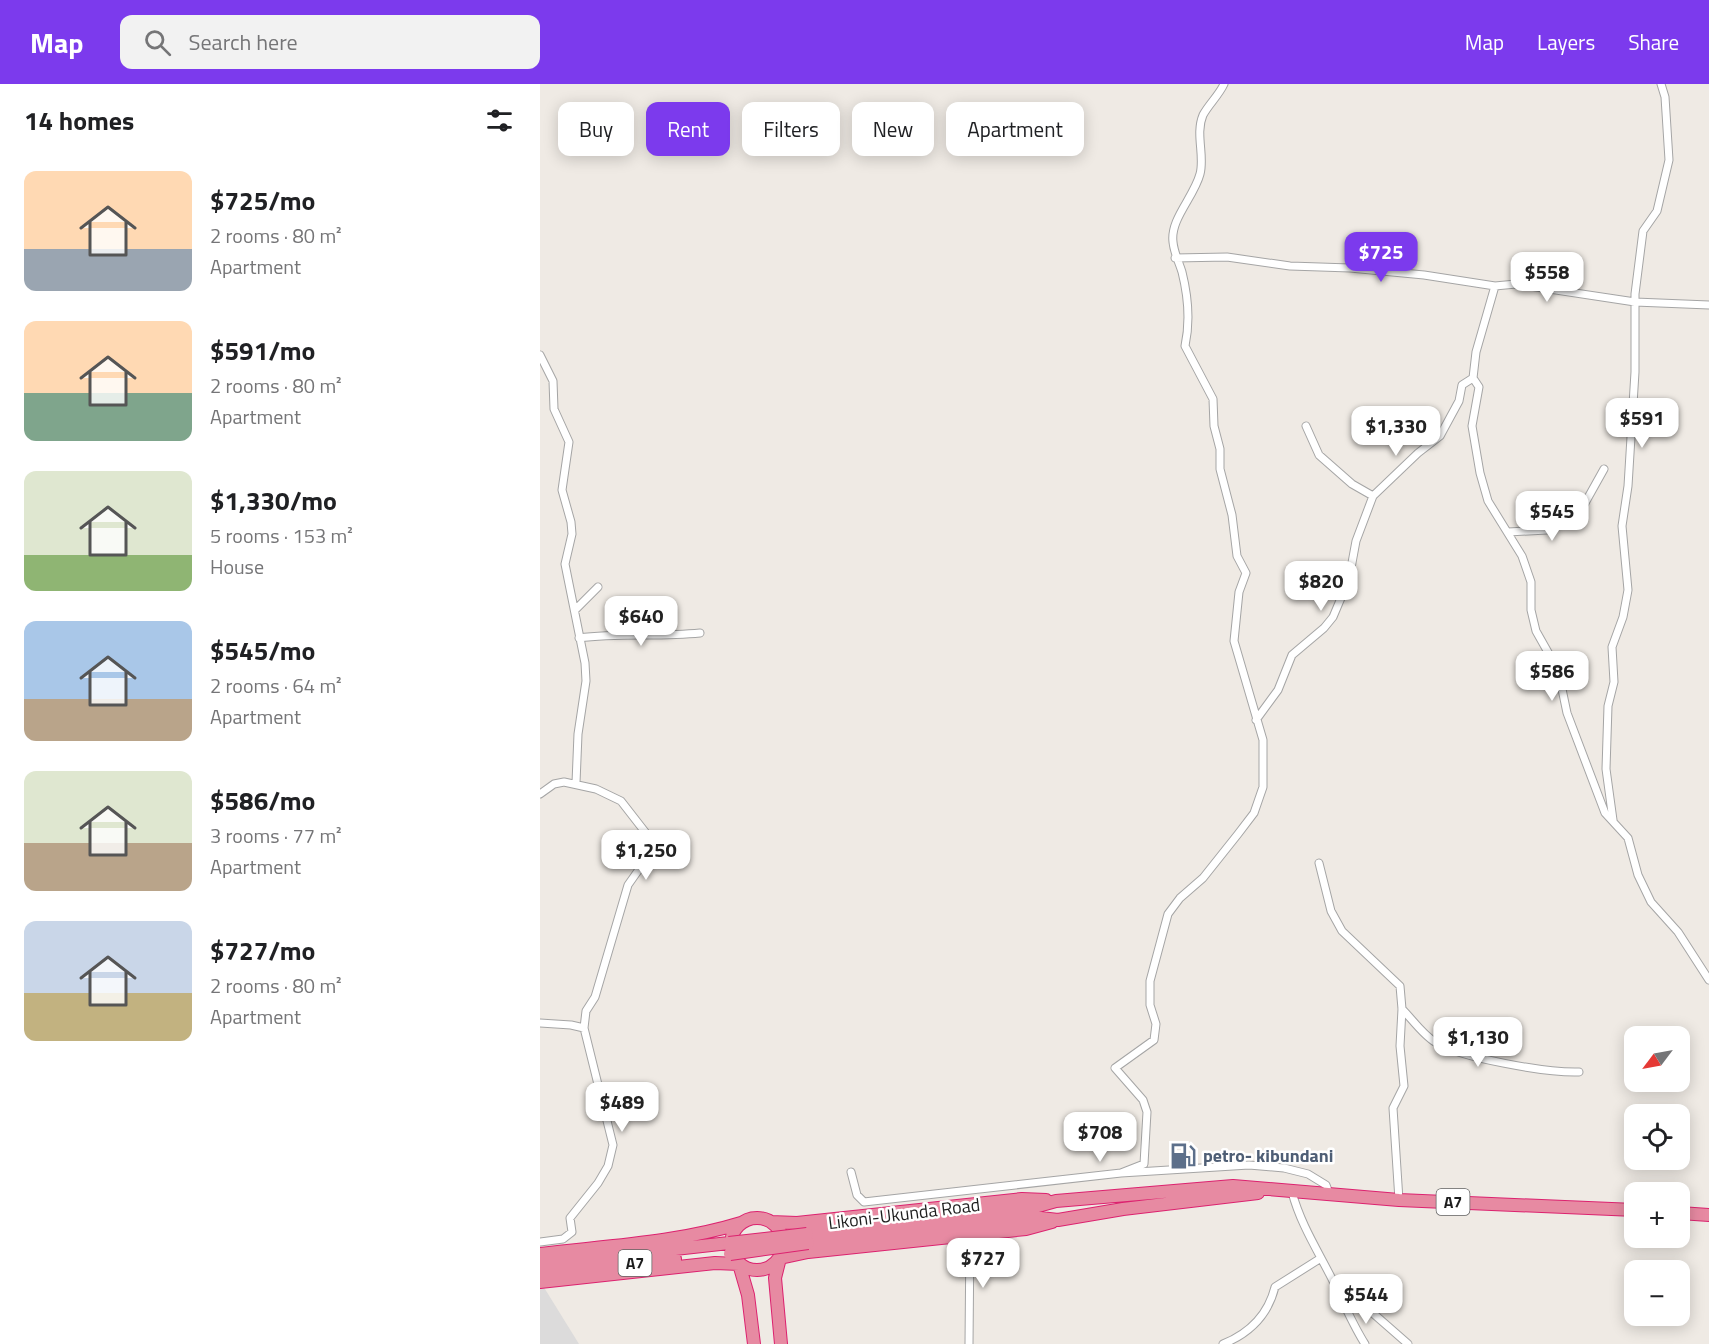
<!DOCTYPE html>
<html lang="en">
<head>
<meta charset="utf-8">
<style>
	body { margin:0; font-family:"Titillium Web",sans-serif; background:#f2f2f2; color:#202124; height:100vh; display:flex; flex-direction:column; font-size:22px; white-space:nowrap }
	* { box-sizing:border-box; margin:0 }
	p { font-size:20px; color:#757577 }
	.icon { flex:none; width:33px; height:33px; fill:none; stroke:currentColor; stroke-width:2; stroke-linecap:round; stroke-linejoin:round }
	.map { position:relative; flex:1; overflow:hidden }
	.panel { display:flex; flex-direction:column; background:#fff; width:540px }
	.panel>* { flex:none }
	.top-card { position:absolute; left:18px; top:18px; width:570px; height:54px; display:flex; gap:12px }
	.needle { width:39px; rotate:238deg }
	.buttons { position:absolute; left:1084px; top:942px; display:grid; gap:12px }
	.buttons a { display:grid; place-items:center; width:66px; height:66px; border-radius:12px; background:#fff; box-shadow:0 3px 15px #0003; font-size:30px }
	.price { position:absolute; translate:-50% -51px; padding:0 14px; border-radius:12px; background:#fff; color:#222; font-size:20px; line-height:39px; filter:drop-shadow(0 2px 3px #0008) }
	.price::after { content:''; position:absolute; left:50%; top:36px; width:18px; height:14px; margin-left:-9px; background:inherit; clip-path:polygon(0 0,100% 0,50% 100%) }
	.price.selected { background:#7c3aed; color:#fff }
	ul { padding:0; list-style:none }
	li { display:flex; align-items:center; gap:18px; height:150px; padding:0 24px }
	li span { display:grid; place-items:center; flex:none; width:168px; height:120px; border-radius:12px; color:#555 }
	li>.icon { margin-inline-start:auto }
	span .icon { width:72px; height:72px; fill:#fffc; stroke-width:1 }
	li b { font-size:26px }
	h2 { display:flex; justify-content:space-between; align-items:center; height:72px; padding:0 24px; font-size:26px }
	.tag { padding:0 21px; border-radius:12px; background:#fff; box-shadow:0 3px 15px #0003; font-size:21px; line-height:54px }
	.tag.selected { background:#7c3aed; color:#fff }
	header { display:flex; align-items:center; gap:36px; box-sizing:border-box; height:84px; padding:0 30px; background:#7c3aed; color:#fff }
	header strong { font-size:28px }
	nav { display:flex; gap:33px; margin-inline-start:auto; font-size:21px }
	.search { width:420px; height:54px; background:#f2f2f2; display:flex; align-items:center; gap:15px; box-sizing:border-box; padding:0 21px; border-radius:12px; color:#757577; font-size:22px }
	main { display:flex; flex:1; min-height:0 }
	.map>svg:first-child { display:block }
	.residential { fill:#dcdbdb }
	.lines { fill:none; stroke-linecap:round; stroke-linejoin:round }
	.street-casing { stroke:#a5a5a5; stroke-width:9 }
	.highway-casing { stroke:#dc226f; stroke-width:14 }
	.street { stroke:#fff; stroke-width:7 }
	.highway { stroke:#e78aa2; stroke-width:12 }
	.highway-bridge-casing { stroke:#dc226f; stroke-width:14; stroke-linecap:butt }
	.highway-bridge { stroke:#e78aa2; stroke-width:12 }
	.labels { text-anchor:middle; stroke-width:5; stroke-linejoin:round; paint-order:stroke }
	.shield { fill:#fff; stroke:#626262; stroke-width:1.5 }
	.shield-label { font-size:16px; font-weight:bold; fill:#1e1e1e }
	.service-label { font-size:18px; font-weight:bold; fill:#4e5e75; stroke:#fff; text-anchor:start }
	.street-label { font-size:18px; fill:#1e1e1e; stroke:#fff }
</style>
</head>
<body>
<header>
<strong>Map</strong>
<div class="search"><svg class="icon" aria-label="search" viewBox="0 0 24 24"><circle cx="10" cy="10" r="6"/><path d="M15 15l6 6"/></svg>Search here</div>
<nav><a>Map</a><a>Layers</a><a>Share</a></nav>
</header>
<main>
<section class="panel">
<h2>14 homes<svg class="icon" aria-label="filters" viewBox="0 0 24 24"><path d="M4 7h16M4 17h16"/><circle cx="9" cy="7" r="2"/><circle cx="15" cy="17" r="2"/></svg></h2>
<ul>
<li><span style="background:linear-gradient(#ffd9b3 65%,#9aa5b1 0)"><svg class="icon" aria-label="home" viewBox="0 0 24 24"><path d="M3 11l9-7 9 7M6 9v11h12V9"/></svg></span><div><b>$725/mo</b><p>2 rooms · 80 m²</p><p>Apartment</p></div></li>
<li><span style="background:linear-gradient(#ffd9b3 60%,#7fa58c 0)"><svg class="icon" aria-label="home" viewBox="0 0 24 24"><path d="M3 11l9-7 9 7M6 9v11h12V9"/></svg></span><div><b>$591/mo</b><p>2 rooms · 80 m²</p><p>Apartment</p></div></li>
<li><span style="background:linear-gradient(#dfe7d0 70%,#8fb573 0)"><svg class="icon" aria-label="home" viewBox="0 0 24 24"><path d="M3 11l9-7 9 7M6 9v11h12V9"/></svg></span><div><b>$1,330/mo</b><p>5 rooms · 153 m²</p><p>House</p></div></li>
<li><span style="background:linear-gradient(#a9c7e8 65%,#b9a48a 0)"><svg class="icon" aria-label="home" viewBox="0 0 24 24"><path d="M3 11l9-7 9 7M6 9v11h12V9"/></svg></span><div><b>$545/mo</b><p>2 rooms · 64 m²</p><p>Apartment</p></div></li>
<li><span style="background:linear-gradient(#dfe7d0 60%,#b9a48a 0)"><svg class="icon" aria-label="home" viewBox="0 0 24 24"><path d="M3 11l9-7 9 7M6 9v11h12V9"/></svg></span><div><b>$586/mo</b><p>3 rooms · 77 m²</p><p>Apartment</p></div></li>
<li><span style="background:linear-gradient(#c9d6e8 60%,#c2b280 0)"><svg class="icon" aria-label="home" viewBox="0 0 24 24"><path d="M3 11l9-7 9 7M6 9v11h12V9"/></svg></span><div><b>$727/mo</b><p>2 rooms · 80 m²</p><p>Apartment</p></div></li>
</ul>
</section>
<div class="map">
<svg width="1169" height="1260" viewBox="0 0 1169 1260">
	<rect width="100%" height="100%" fill="#efeae4"/>
	<path class="residential" d="M0,1197L39,1260H0Z"/>
	<g class="lines">
		<g class="street-casing">
			<path id="street" d="M635,174L687,173L750,182L810,184L884,191L955,202L936,268L933,294L939,303L932,342L940,389L948,417L982,472L991,498V526L996,547L1018,586L1027,629L1065,729L1088,754L1098,791L1111,818L1138,848L1169,896
				M955,202L976,200L1095,218L1169,221
				M0,271L13,297L14,325L29,358L22,406L31,438L32,450L25,480L45,579L46,597L38,650L36,699
				M766,342L779,371L812,400L833,412L878,369L900,352L919,317L922,301L933,294
				M1012,438L1040,428L1064,385
				M968,448L1007,446L1012,438L1018,416
				M35,526L58,503
				M39,554C80,549 119,553 160,549
				M716,636L738,606L752,571L784,544L793,533L809,495L816,457L833,412
				M0,710L14,700L24,698L56,705L81,717L109,753L107,774L88,801L55,913L46,927L44,944L73,1061L68,1082L58,1099L30,1134L32,1148L23,1155L0,1158
				M1073,736L1066,685L1068,622L1074,598L1072,563L1083,533L1088,506L1082,442L1088,402L1095,288V210L1103,147L1117,127L1129,76L1125,13L1121,0
				M779,779L791,827L802,847L860,902L862,925L860,962L864,1002L853,1024L859,1116
				M862,925C872,935 883,951 895,958C920,974 1008,989 1039,988
				M0,939L31,941L44,944
				M311,1088L317,1111L324,1118L581,1089L709,1081L744,1084L768,1090L786,1101L789,1109
				M581,1089L604,1080L607,1028L603,1016L575,984L614,956L616,940L610,921V897L628,830L640,814L663,794L698,750L714,729L723,703V656L694,557L699,508L706,489L697,472L692,431L680,385V365L674,342L673,315L645,262C650,239 648,212 642,188C639,178 634,169 633,158C630,135 654,113 660,90C665,72 655,50 663,31C669,20 679,11 684,0
				M752,1108C761,1142 780,1170 795,1201C805,1222 813,1241 825,1260
				M796,1203L827,1224L868,1260
				M429,1260L430,1150
				M683,1260C710,1249 728,1231 735,1203L781,1174"/>
		</g>
		<g class="highway-casing">
			<path id="highway" d="M1140,1129L1169,1131
				M191 1160a26 26 0 1 1 52 0a26 26 0 1 1-52 0Z
				M231,1138L257,1139L482,1115L506,1116
				M267,1150L491,1124L516,1117L693,1102L859,1116L1095,1126
				M268,1159L492,1133L518,1136L583,1125L718,1109
				M0,1170C67,1162 136,1159 201,1139
				M0,1180L189,1159
				M0,1189L135,1175
				M0,1198L175,1179L199,1180L208,1211L214,1260
				M241,1260L235,1194L240,1174L268,1168L486,1145L512,1138"/>
		</g>
		<use href="#street" class="street"/>
		<use href="#highway" class="highway"/>
		<g class="highway-bridge-casing">
			<path id="highway-bridge" d="M189,1159L267,1150
				M190,1170L268,1159"/>
		</g>
		<use href="#highway-bridge" class="highway-bridge"/>
	</g>
	<defs>
		<g id="fuel-bare" transform="scale(2.07)"><path d="M-5.5-6h7V0h2V4h1.3V-2.5L3-4.5l.8-.8L6-3V5H2.5V1h-1V6h-7ZM-4.2-4.7v3.2H.2V-4.7Z" fill="#5c6f8a" stroke="#fff" stroke-width="2.5" paint-order="stroke"/></g>
	</defs>
	<g fill-rule="evenodd">
		<use href="#fuel-bare" x="643" y="1072"/>
	</g>
	<g class="labels">
		<g class="shield">
			<rect x="896.5" y="1105" width="33" height="26" rx="4.5"/>
			<rect x="78.5" y="1166" width="33" height="26" rx="4.5"/>
		</g>
		<g class="shield-label">
			<text x="913" y="1124">A7</text>
			<text x="95" y="1185">A7</text>
		</g>
		<g class="service-label">
			<text x="663" y="1078">petro- kibundani</text>
		</g>
		<g class="street-label">
			<text transform="translate(364 1130) rotate(-7)" y="6">Likoni-Ukunda Road</text>
		</g>
	</g>
</svg>
<div class="buttons">
<a><svg class="needle" viewBox="-14 -14 28 28"><path d="M0-13l5 13h-10z" fill="#e53935"/><path d="M0 13l5-13h-10z" fill="#757577"/></svg></a>
<a><svg class="icon" aria-label="locate" viewBox="0 0 24 24"><circle cx="12" cy="12" r="6"/><path d="M12 2v4M12 18v4M2 12h4M18 12h4"/></svg></a>
<a>+</a>
<a>−</a>
</div>
<b class="price selected" style="left:841px;top:199px">$725</b>
<b class="price" style="left:1007px;top:219px">$558</b>
<b class="price" style="left:1102px;top:365px">$591</b>
<b class="price" style="left:856px;top:373px">$1,330</b>
<b class="price" style="left:1012px;top:458px">$545</b>
<b class="price" style="left:781px;top:528px">$820</b>
<b class="price" style="left:101px;top:563px">$640</b>
<b class="price" style="left:1012px;top:618px">$586</b>
<b class="price" style="left:106px;top:797px">$1,250</b>
<b class="price" style="left:938px;top:984px">$1,130</b>
<b class="price" style="left:82px;top:1049px">$489</b>
<b class="price" style="left:560px;top:1079px">$708</b>
<b class="price" style="left:443px;top:1205px">$727</b>
<b class="price" style="left:826px;top:1241px">$544</b>
<div class="top-card">
<a class="tag">Buy</a>
<a class="tag selected">Rent</a>
<a class="tag">Filters</a>
<a class="tag">New</a>
<a class="tag">Apartment</a>
</div>
</div>
</main>
</body>
</html>
